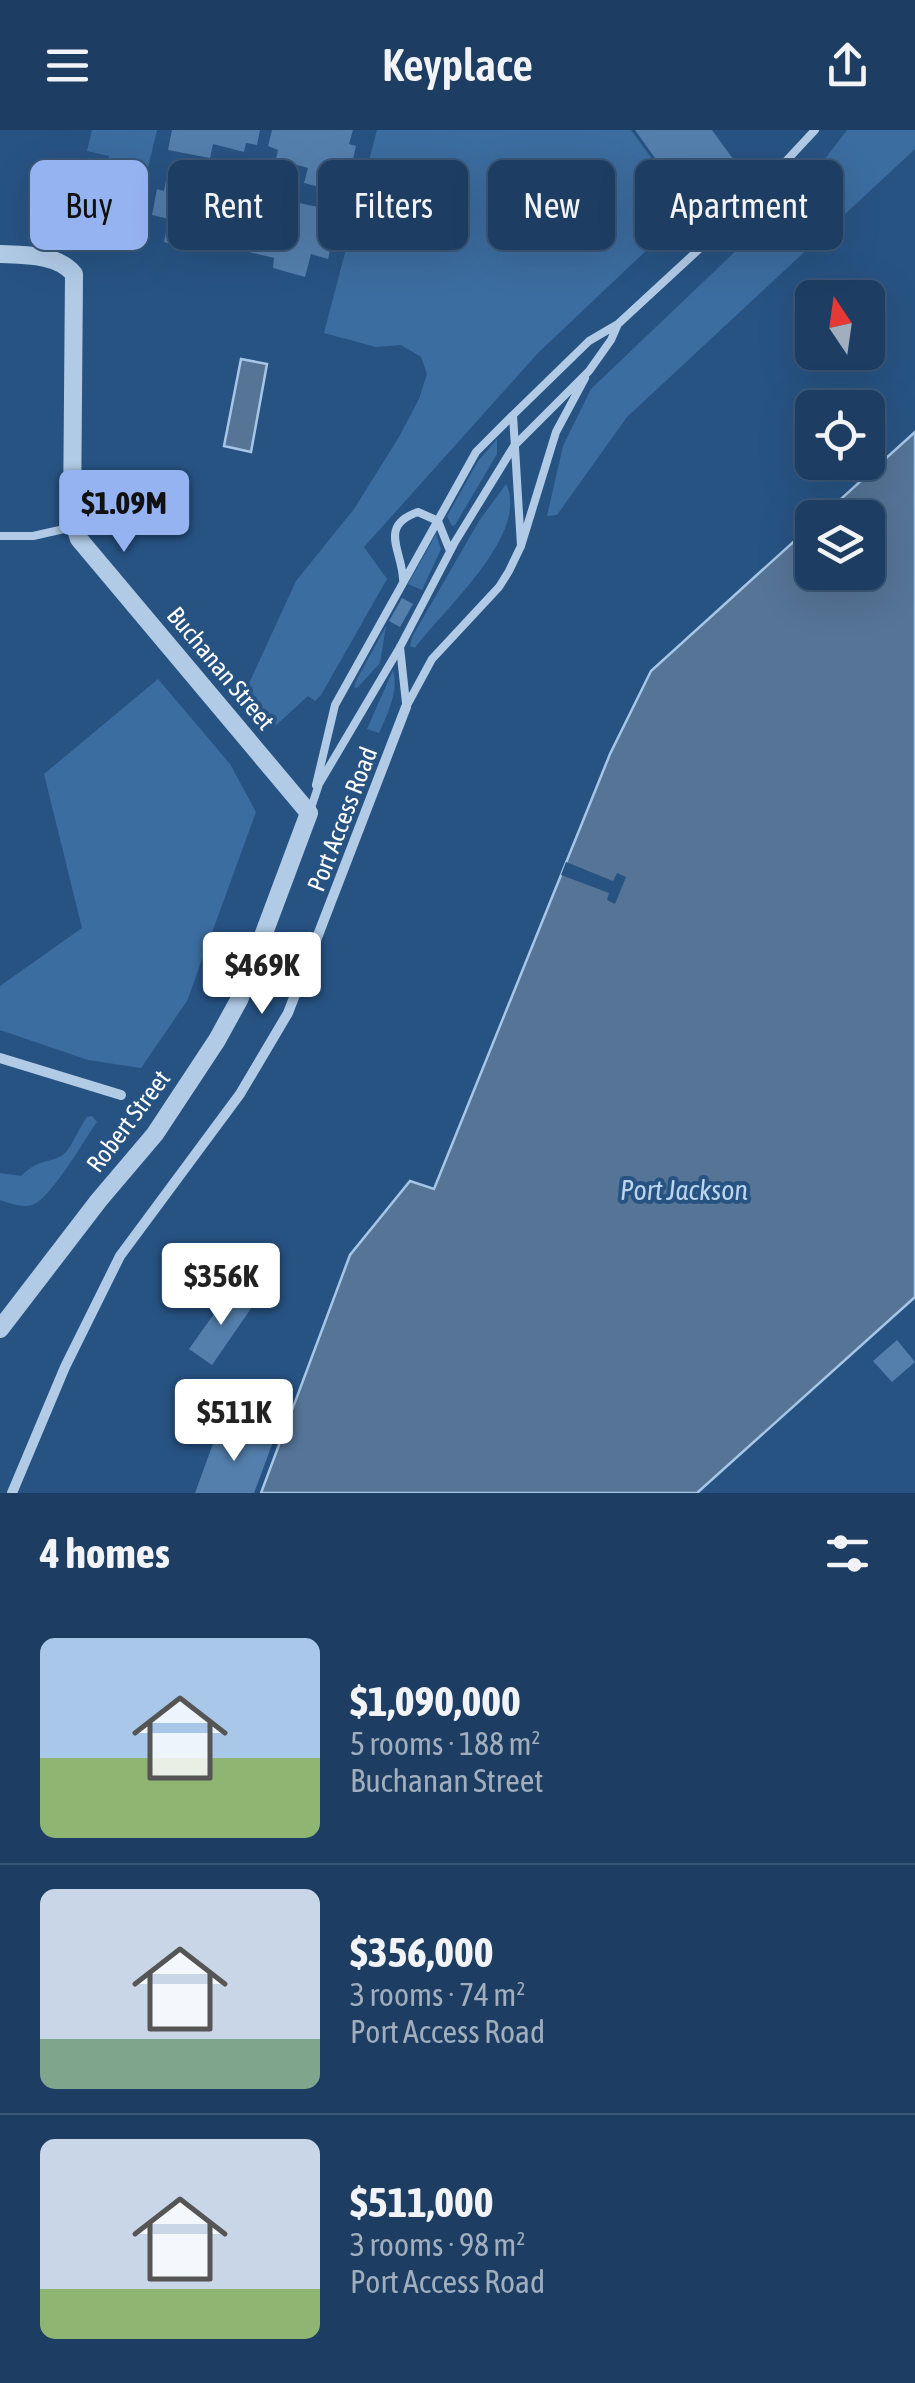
<!DOCTYPE html>
<html lang="en">
<head>
<meta charset="utf-8">
<style>
	body { margin:0; font-family:"Asap Condensed",sans-serif; background:#2a496b; color:#f1f3f6; height:100vh; display:flex; flex-direction:column; font-size:38px; white-space:nowrap }
	* { box-sizing:border-box; margin:0 }
	p { font-size:32px; color:#a0aebe }
	.icon { flex:none; width:55px; height:55px; fill:none; stroke:currentColor; stroke-width:2; stroke-linecap:round; stroke-linejoin:round }
	.map { position:relative; height:1363px; overflow:hidden }
	.details { display:flex; flex-direction:column; background:#1d3e62; flex:1 }
	.details>* { flex:none }
	.guide { position:absolute; left:30px; top:30px; width:855px; height:90px; display:flex; gap:20px }
	.needle { width:65px; rotate:347deg }
	.tools { position:absolute; left:795px; top:150px; display:grid; gap:20px }
	.tools a { display:grid; place-items:center; width:90px; height:90px; border-radius:15px; background:#1d3e62; box-shadow:0 10px 40px #0002,0 0 0 2px #3b5777; font-size:50px }
	.price { position:absolute; translate:-50% -85px; padding:0 22px; border-radius:10px; background:#fff; color:#222; font-size:32px; line-height:65px; filter:drop-shadow(0 2px 5px #0008) }
	.price::after { content:''; position:absolute; left:50%; top:60px; width:30px; height:22px; margin-left:-15px; background:inherit; clip-path:polygon(0 0,100% 0,50% 100%) }
	.price.on { background:#95b2f1; color:#111 }
	ul { padding:0; list-style:none }
	li { display:flex; align-items:center; gap:30px; height:250px; padding:0 40px }
	li+li { border-top:2px solid #3b5777 }
	li span { display:grid; place-items:center; flex:none; width:280px; height:200px; border-radius:15px; color:#555 }
	li>.icon { margin-inline-start:auto }
	span .icon { width:120px; height:120px; fill:#fffc; stroke-width:1 }
	li b { font-size:42px }
	h2 { display:flex; justify-content:space-between; align-items:center; height:120px; padding:0 40px; font-size:42px }
	.chip { padding:0 35px; border-radius:15px; background:#1d3e62; box-shadow:0 10px 40px #0002,0 0 0 2px #3b5777; font-size:35px; line-height:90px }
	.chip.on { background:#95b2f1; color:#111 }
	header { display:flex; justify-content:space-between; align-items:center; height:130px; padding:0 40px; background:#1d3e62; font-size:45px; font-weight:600 }
	.map>svg:first-child { display:block }
	.green { fill:#3c6da0 }
	.water { fill:#567496; stroke:#a6c6e7; stroke-width:2.5 }
	.pier { fill:#275383 }
	.building { fill:#547fad }
	.lines { fill:none; stroke-linecap:round; stroke-linejoin:round }
	.service { stroke:#b1cbe7; stroke-width:8 }
	.minor { stroke:#b1cbe7; stroke-width:10 }
	.tertiary { stroke:#b1cbe7; stroke-width:18 }
	.labels { text-anchor:middle; stroke-width:8; stroke-linejoin:round; paint-order:stroke }
	.street-label { font-size:25px; fill:#fff; stroke:#275383 }
	.water-label { font-size:28px; font-style:italic; fill:#bcd5ee; stroke:#275383 }
</style>
</head>
<body>
<header><svg class="icon" aria-label="menu" viewBox="0 0 24 24"><path d="M4 6h16M4 12h16M4 18h16"/></svg>Keyplace<svg class="icon" aria-label="share" viewBox="0 0 24 24"><path d="M12 15V3M7 8l5-5 5 5M5 13v7h14v-7"/></svg></header>
<div class="map">
<svg width="915" height="1363" viewBox="0 0 915 1363">
	<rect width="100%" height="100%" fill="#275383"/>
	<path class="green" d="M92,0H157L129,117L90,107L109,26L87,21Z
		M377,0H631L689,80L538,223L364,417L387,449L321,565L315,571L308,566L275,596L245,562L296,451L354,379L399,307L419,269L427,244L421,227L401,215L376,217L324,203Z
		M847,0H915V19L627,287L557,385L547,386L563,316L591,259L765,93L821,34Z
		M497,309V324L455,395L452,396L447,386L450,381L478,331Z
		M506,354C531,404 441,482 415,518L410,516L412,507L479,391Z
		M436,404L441,419L422,460L408,454Z
		M386,496L380,533L357,558L354,557L357,549Z
		M393,540C399,561 388,583 379,603L367,599Z
		M158,549L230,634L256,682L187,871L141,938L88,930L0,900V856L82,798L44,644Z
		M92,986L97,992C84,1010 51,1069 32,1075C22,1078 9,1073 0,1070V1043L21,1046C40,1027 53,1034 65,1023C72,1016 80,996 87,987Z"/>
	<path class="water" d="M241,229L267,234L251,322L224,316Z
		M915,302V1167L697,1363H261L350,1125L410,1051L434,1059L610,624L651,541L812,395V442H868V388L821,387Z"/>
	<path class="pier" d="M566,732L613,751L617,743L626,747L615,774L607,770L609,763L561,745Z"/>
	<path class="building" d="M172,0H260L257,15L246,13L244,22L213,14L210,28L168,20Z
		M272,0H353L349,14L356,16L345,64L304,53L308,38L276,29L278,20L268,16Z
		M635,0H712L736,33L685,70Z
		M168,40L204,49L200,63L215,67L210,86L233,92L228,117L198,108L195,120L164,112L169,89L152,85L157,59L164,61Z
		M299,73L332,80L327,102L334,104L328,129L311,124L305,147L273,138L274,128L241,120L251,78L280,86V82L297,86Z
		M402,468L413,474L400,497L389,491Z
		M230,1161L252,1177L212,1235L189,1219Z
		M897,1210L915,1232L892,1252L873,1231Z
		M218,1300L273,1312L254,1363H195Z"/>
	<g class="lines">
		<path class="service" d="M0,406H33L73,397
			M521,416L513,285L589,211L618,194L735,86L815,0
			M403,449C402,420 378,396 418,382L438,391L450,421
			M400,517L406,573
			M406,577L432,529L499,457L509,441L521,416L556,302L585,248
			M316,655L335,575L476,322L513,285
			M310,681L319,654L400,517L455,412L514,316L589,241L611,210L618,194"/>
		<path class="minor" d="M0,928L121,965
			M12,1363L65,1237L120,1126L240,964L288,883L406,577"/>
		<path class="tertiary" d="M0,124C24,125 58,124 74,144L72,388L79,409L309,683L239,870L217,910L155,1004L99,1070L0,1199"/>
	</g>
	<g class="labels">
		<g class="street-label">
			<text transform="translate(221 538) rotate(50)" y="9">Buchanan Street</text>
			<text transform="translate(342 689) rotate(-69)" y="9">Port Access Road</text>
			<text transform="translate(128 991) rotate(-53)" y="9">Robert Street</text>
		</g>
		<g class="water-label">
			<text x="684" y="1070">Port Jackson</text>
		</g>
	</g>
</svg>
<div class="tools">
<a><svg class="needle" viewBox="-14 -14 28 28"><path d="M0-13l5 13h-10z" fill="#e53935"/><path d="M0 13l5-13h-10z" fill="#a0aebe"/></svg></a>
<a><svg class="icon" aria-label="locate" viewBox="0 0 24 24"><circle cx="12" cy="12" r="6"/><path d="M12 2v4M12 18v4M2 12h4M18 12h4"/></svg></a>
<a><svg class="icon" aria-label="layers" viewBox="0 0 24 24"><path d="M12 4l9 5-9 5-9-5zM3 14l9 5 9-5"/></svg></a>
</div>
<b class="price on" style="left:124px;top:425px">$1.09M</b>
<b class="price" style="left:262px;top:887px">$469K</b>
<b class="price" style="left:221px;top:1198px">$356K</b>
<b class="price" style="left:234px;top:1334px">$511K</b>
<div class="guide">
<a class="chip on">Buy</a>
<a class="chip">Rent</a>
<a class="chip">Filters</a>
<a class="chip">New</a>
<a class="chip">Apartment</a>
</div>
</div>
<section class="details">
<h2>4 homes<svg class="icon" aria-label="filters" viewBox="0 0 24 24"><path d="M4 7h16M4 17h16"/><circle cx="9" cy="7" r="2"/><circle cx="15" cy="17" r="2"/></svg></h2>
<ul>
<li><span style="background:linear-gradient(#a9c7e8 60%,#8fb573 0)"><svg class="icon" aria-label="home" viewBox="0 0 24 24"><path d="M3 11l9-7 9 7M6 9v11h12V9"/></svg></span><div><b>$1,090,000</b><p>5 rooms · 188 m²</p><p>Buchanan Street</p></div></li>
<li><span style="background:linear-gradient(#c9d6e8 75%,#7fa58c 0)"><svg class="icon" aria-label="home" viewBox="0 0 24 24"><path d="M3 11l9-7 9 7M6 9v11h12V9"/></svg></span><div><b>$356,000</b><p>3 rooms · 74 m²</p><p>Port Access Road</p></div></li>
<li><span style="background:linear-gradient(#c9d6e8 75%,#8fb573 0)"><svg class="icon" aria-label="home" viewBox="0 0 24 24"><path d="M3 11l9-7 9 7M6 9v11h12V9"/></svg></span><div><b>$511,000</b><p>3 rooms · 98 m²</p><p>Port Access Road</p></div></li>
</ul>
</section>
</body>
</html>
